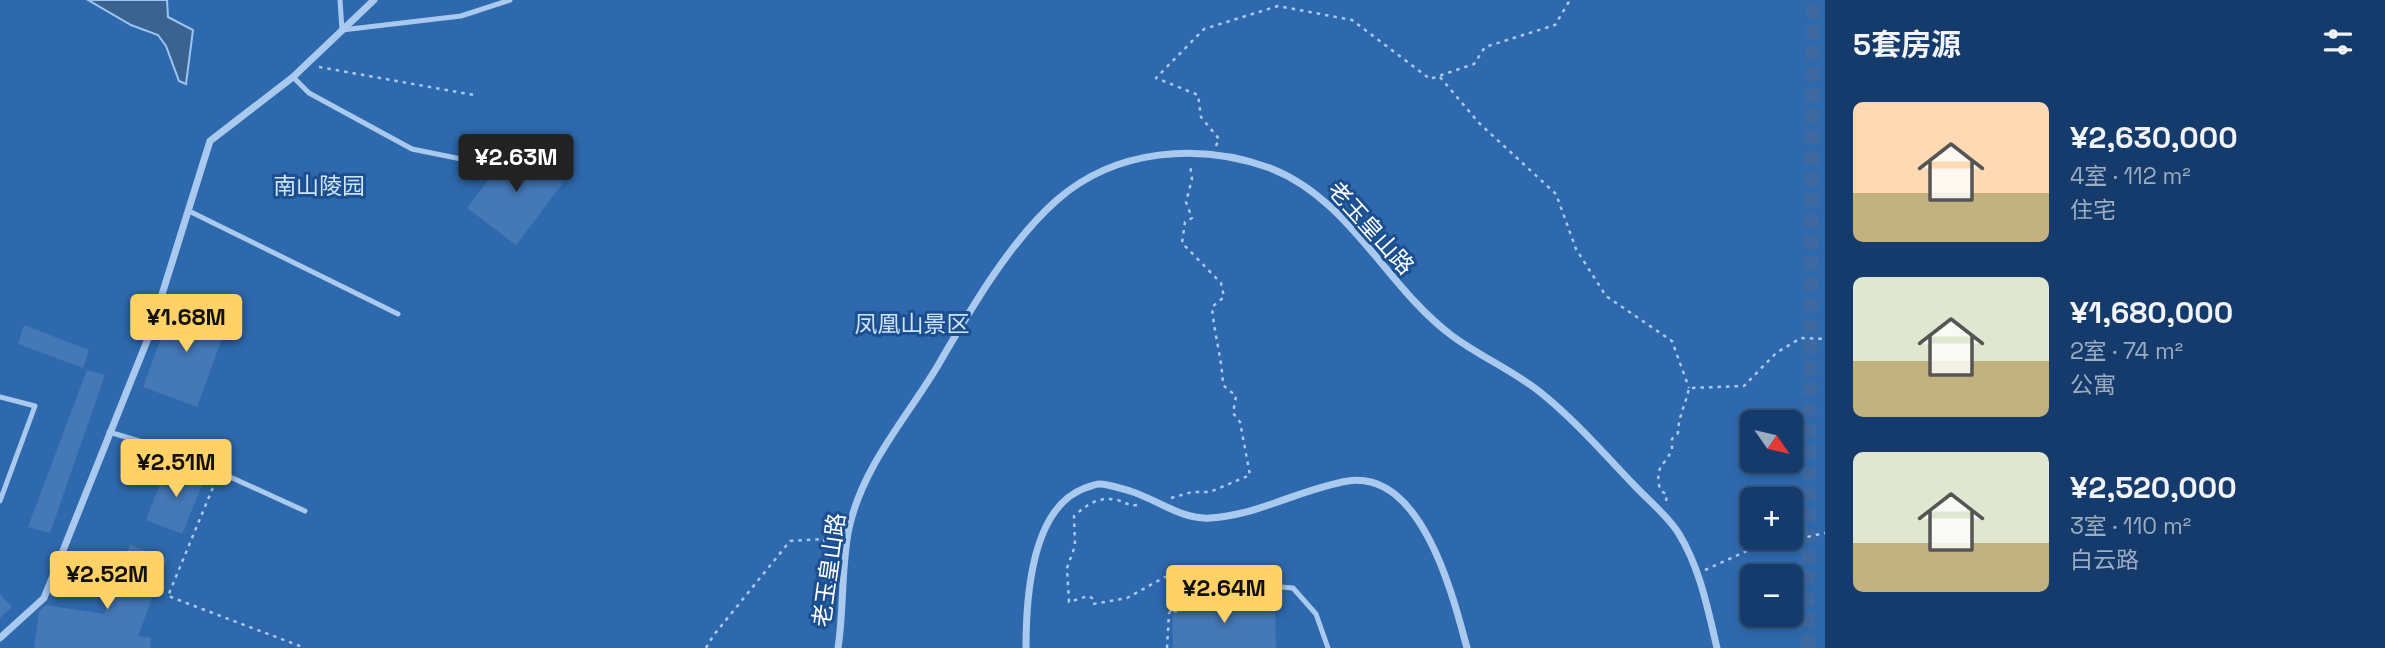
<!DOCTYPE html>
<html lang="zh">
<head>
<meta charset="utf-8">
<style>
	body { margin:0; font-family:"Space Grotesk","Noto Sans SC",sans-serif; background:#214673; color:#f1f3f6; height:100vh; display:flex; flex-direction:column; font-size:26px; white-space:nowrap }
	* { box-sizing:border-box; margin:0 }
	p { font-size:23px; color:#9dadc1 }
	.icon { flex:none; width:38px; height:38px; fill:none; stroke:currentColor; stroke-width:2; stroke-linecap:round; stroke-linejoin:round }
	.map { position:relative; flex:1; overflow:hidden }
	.side { display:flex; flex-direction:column; background:#143b6b; width:560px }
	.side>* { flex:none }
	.needle { width:46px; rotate:124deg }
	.buttons { position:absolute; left:1740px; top:410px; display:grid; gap:14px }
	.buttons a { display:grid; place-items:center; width:63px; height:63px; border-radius:10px; background:#143b6b; box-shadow:0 4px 10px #0003,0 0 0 2px #33557e; font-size:35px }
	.price { position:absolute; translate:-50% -60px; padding:0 16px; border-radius:7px; background:#ffd166; color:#111; font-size:23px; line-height:46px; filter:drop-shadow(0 2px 4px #0008) }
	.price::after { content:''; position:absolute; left:50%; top:42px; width:21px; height:16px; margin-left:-10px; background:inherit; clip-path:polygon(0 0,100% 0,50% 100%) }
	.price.active { background:#222; color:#fff }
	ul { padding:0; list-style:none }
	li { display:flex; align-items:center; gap:21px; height:175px; padding:0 28px }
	li span { display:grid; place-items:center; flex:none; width:196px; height:140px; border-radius:10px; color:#555 }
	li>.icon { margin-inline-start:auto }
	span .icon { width:84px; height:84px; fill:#fffc; stroke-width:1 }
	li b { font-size:30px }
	h2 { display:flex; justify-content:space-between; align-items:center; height:84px; padding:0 28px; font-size:30px }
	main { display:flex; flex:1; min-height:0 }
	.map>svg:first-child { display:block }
	.green { fill:#2e69ad; fill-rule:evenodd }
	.water { fill:#3c6290; stroke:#9cc4f0; stroke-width:2 }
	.building { fill:#4478b7 }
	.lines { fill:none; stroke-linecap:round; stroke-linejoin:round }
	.secondary-tunnel { stroke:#3d69a0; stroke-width:14; stroke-dasharray:14 7; stroke-linecap:butt }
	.path { stroke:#a9c9ee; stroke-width:2.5; stroke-dasharray:3.5 5; stroke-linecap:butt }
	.lane { stroke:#a9c9ee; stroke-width:5 }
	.street { stroke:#a9c9ee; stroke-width:7 }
	.labels { text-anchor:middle; stroke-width:6; stroke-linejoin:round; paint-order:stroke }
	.park-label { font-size:23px; fill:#cfe3fa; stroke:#1b4f8f }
	.street-label { font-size:23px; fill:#fff; stroke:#1b4f8f }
</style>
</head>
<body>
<main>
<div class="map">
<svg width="1825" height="648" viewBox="0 0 1825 648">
	<rect width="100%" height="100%" fill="#1b4f8f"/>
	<path class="green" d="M0,0H1825V648H0ZM1752,422H1790V460H1752ZM1752,499H1790V537H1752ZM1752,576H1790V614H1752Z"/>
	<path class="water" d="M88,0H167L168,17L193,30L186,84L179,81L166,46L158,35L131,25Z"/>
	<path class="building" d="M517,142L566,179L516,245L467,208Z
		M174,302L228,322L197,407L143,387Z
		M24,325L89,350L83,368L18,344Z
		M87,370L105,375L50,533L28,527Z
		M167,466L206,476L182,534L146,520Z
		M130,545L167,559L138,636L151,638L150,648H34L39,611L46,605L104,614Z
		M0,594L12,607L0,618Z
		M1275,601L1276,648H1173L1172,603Z"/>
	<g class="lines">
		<path class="secondary-tunnel" d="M1808,648L1813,0"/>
		<path class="path" d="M319,67L474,95
			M1440,77L1479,123L1556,194L1576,249L1606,296L1672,341L1689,388
			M1216,146L1219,139L1201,117L1198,95L1156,78L1204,29L1278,6L1352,20L1430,79L1474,64L1485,47L1555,25L1570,0
			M216,480L168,596L305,648
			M1171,498L1192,492H1210L1250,475L1240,422L1233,413L1236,396L1223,385C1222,358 1214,334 1212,307L1224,297L1221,283L1182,243L1185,222L1192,218L1186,202L1192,179L1190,164
			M1666,501L1667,495L1660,490C1655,465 1662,469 1672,450V439L1678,433C1678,417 1686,404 1689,388L1744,386L1776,353L1801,338L1825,339
			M1137,505C1130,506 1128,504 1121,501C1100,495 1089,503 1074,516L1075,546L1067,568L1069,602L1088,596L1092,598L1093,604L1127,598L1165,577L1192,574L1199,584
			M1705,570L1749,550L1757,542L1798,539L1825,533
			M1193,590L1205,592L1191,594L1193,598L1207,603L1169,613L1183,594Z
			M706,648L713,636L790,541L824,539L832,585
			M1167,648L1169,613"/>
		<path class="lane" d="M340,0L342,30L461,16L510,0
			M293,77L309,93L412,149L476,162
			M189,211L398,314
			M0,397L35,406L0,501
			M109,432L173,451L305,511
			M1205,592L1248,584L1293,588L1316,614L1328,648"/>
		<path class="street" d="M0,638L44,598L149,336L210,141L293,77L374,0
			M838,648C844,609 841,567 849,528C863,466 905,420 937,367C969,312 1009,242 1057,200C1115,149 1199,142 1270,168C1350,199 1385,285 1451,335C1479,356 1512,370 1540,392C1575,420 1605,455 1636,487C1650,502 1669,517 1679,534C1700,568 1708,610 1717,648
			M1026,648C1026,599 1031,508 1085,488C1089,487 1095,484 1099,484C1109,484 1122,489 1130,491C1156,499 1182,520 1210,518C1259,515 1300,489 1348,481C1422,470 1453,596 1467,648"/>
	</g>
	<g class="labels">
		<g class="park-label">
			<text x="319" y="194">南山陵园</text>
			<text x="912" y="332">凤凰山景区</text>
		</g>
		<g class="street-label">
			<text transform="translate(1371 228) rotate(48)" y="8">老玉皇山路</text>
			<text transform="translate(829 570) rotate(-82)" y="8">老玉皇山路</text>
		</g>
	</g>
</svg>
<div class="buttons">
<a><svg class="needle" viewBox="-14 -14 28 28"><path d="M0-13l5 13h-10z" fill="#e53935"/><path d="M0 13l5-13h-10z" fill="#9dadc1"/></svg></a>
<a>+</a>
<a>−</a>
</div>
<b class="price active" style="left:516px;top:194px">¥2.63M</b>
<b class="price" style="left:186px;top:354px">¥1.68M</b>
<b class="price" style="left:176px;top:499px">¥2.51M</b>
<b class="price" style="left:107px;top:611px">¥2.52M</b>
<b class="price" style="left:1224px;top:625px">¥2.64M</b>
</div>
<section class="side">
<h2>5套房源<svg class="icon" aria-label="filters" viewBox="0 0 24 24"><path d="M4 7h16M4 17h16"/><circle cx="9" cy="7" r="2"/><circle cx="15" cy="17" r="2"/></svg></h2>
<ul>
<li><span style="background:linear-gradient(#ffd9b3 65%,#c2b280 0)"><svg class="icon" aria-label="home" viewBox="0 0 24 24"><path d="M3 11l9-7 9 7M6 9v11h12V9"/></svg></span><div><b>¥2,630,000</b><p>4室 · 112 m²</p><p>住宅</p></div></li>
<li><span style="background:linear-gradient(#dfe7d0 60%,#c2b280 0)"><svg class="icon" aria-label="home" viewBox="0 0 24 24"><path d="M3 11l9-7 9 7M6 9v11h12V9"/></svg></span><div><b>¥1,680,000</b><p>2室 · 74 m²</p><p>公寓</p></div></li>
<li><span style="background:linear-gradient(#dfe7d0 65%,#c2b280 0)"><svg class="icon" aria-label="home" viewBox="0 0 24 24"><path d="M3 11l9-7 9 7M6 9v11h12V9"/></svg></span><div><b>¥2,520,000</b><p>3室 · 110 m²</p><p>白云路</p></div></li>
</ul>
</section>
</main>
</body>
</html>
